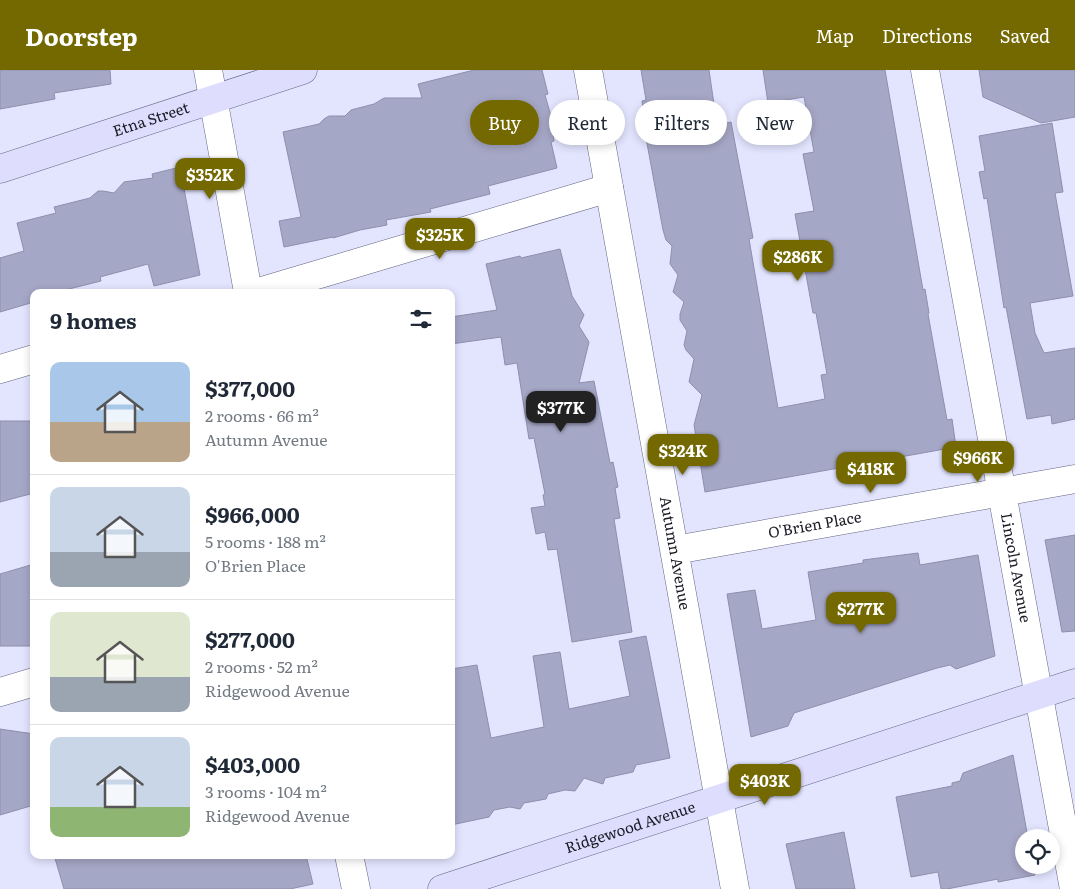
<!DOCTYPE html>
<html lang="en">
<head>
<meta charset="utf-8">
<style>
	body { margin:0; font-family:Literata,serif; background:#f2f2f3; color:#1f2937; height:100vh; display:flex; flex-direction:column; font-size:19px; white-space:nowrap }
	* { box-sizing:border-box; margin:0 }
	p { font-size:16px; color:#747a83 }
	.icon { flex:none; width:28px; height:28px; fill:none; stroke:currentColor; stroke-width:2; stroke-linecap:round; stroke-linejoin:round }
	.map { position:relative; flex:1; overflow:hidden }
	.details { position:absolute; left:30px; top:219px; width:425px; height:570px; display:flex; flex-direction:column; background:#fff; border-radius:10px; box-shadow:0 2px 8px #0003 }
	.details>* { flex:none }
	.hud { position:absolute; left:470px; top:30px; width:475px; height:45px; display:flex; gap:10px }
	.fabs { position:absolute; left:1015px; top:759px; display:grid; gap:10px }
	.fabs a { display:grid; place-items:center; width:45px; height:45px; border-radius:50%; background:#fff; box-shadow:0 2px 8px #0003; font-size:25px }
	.price { position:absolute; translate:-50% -42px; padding:0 11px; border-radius:10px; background:#736900; color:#fff; font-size:16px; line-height:32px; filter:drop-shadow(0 1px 2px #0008) }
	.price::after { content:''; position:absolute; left:50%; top:30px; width:15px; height:11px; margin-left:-8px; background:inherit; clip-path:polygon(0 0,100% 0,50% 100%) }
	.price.on { background:#222; color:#fff }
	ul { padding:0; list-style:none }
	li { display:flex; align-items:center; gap:15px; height:125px; padding:0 20px }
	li+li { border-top:1px solid #e0e1e3 }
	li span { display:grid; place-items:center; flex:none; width:140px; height:100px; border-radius:10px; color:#555 }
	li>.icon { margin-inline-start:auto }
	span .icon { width:60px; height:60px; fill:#fffc; stroke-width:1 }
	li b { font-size:21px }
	h2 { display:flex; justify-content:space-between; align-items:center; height:60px; padding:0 20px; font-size:21px }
	.pill { padding:0 18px; border-radius:22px; background:#fff; box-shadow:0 2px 8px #0003; font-size:18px; line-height:45px }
	.pill.on { background:#736900; color:#fff }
	header { display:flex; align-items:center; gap:30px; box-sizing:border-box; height:70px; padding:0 25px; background:#736900; color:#fff }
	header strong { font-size:24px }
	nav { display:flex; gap:28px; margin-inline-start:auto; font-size:18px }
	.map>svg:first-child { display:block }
	.building { fill:#a5a7c6; stroke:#8e8fad }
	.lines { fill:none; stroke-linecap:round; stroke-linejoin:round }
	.street-casing { stroke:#646581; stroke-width:29 }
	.secondary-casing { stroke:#646581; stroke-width:29 }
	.street { stroke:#fff; stroke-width:28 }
	.secondary { stroke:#deddfe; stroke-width:28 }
	.labels { text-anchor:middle; stroke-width:4; stroke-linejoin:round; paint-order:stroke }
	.street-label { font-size:15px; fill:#1b1b26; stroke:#fff }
</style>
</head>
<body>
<header>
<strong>Doorstep</strong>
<nav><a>Map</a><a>Directions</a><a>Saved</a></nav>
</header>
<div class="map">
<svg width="1075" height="819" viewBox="0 0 1075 819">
	<rect width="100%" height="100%" fill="#e3e5ff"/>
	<path class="building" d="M0,0H110L111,14L54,23L55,29L0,39Z
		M474,0H542L548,24L545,25L556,64L553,65L554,71L551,72L557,98L488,116L490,124L430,139L431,142L386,150L387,155L360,160L333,168V167L284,177L279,151L301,147L283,62L319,54L324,49L329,46H345L351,40L374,34L384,28H422L418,14Z
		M641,0H709L717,55L731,52L753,168L749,169L778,338L825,329L821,305L827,304L816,243H813L795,144L814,141L803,84L814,82L804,27L768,33L763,0H885L923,220L925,219L929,243L928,244L947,350L952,349L956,377L705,422L694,355L702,325L689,312L694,289L686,280L684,275L687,261L680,250V244L684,232L673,222L678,205L670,194L672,176L666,170L663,160L646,68L642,31L646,30Z
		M979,0H1075V47L1041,53L983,27Z
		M1052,53L1063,122L1055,123L1073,226L1030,233L1035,263L1044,283L1075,278V349L1052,354L1051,345L1027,349L1006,237L1004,238L987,128L984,129L979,102L985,101L979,66Z
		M180,97L200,205L154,216L148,194L100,207L101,211L57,222H34V232L0,242V188L24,181L17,153L56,143L54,137L90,128L98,121H103L114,123L124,112L153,108L152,104Z
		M560,179L572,226L584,245L579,256L589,272L579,313L594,311L610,393L613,392L618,417L615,418L620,448L614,449L632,562L572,572L557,479L548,480L545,462L536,464L531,438L545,436L543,425L545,424L534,368L529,369L517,293L505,295L501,267L451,274V247L497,240L486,194L520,186L521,188Z
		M0,351H34V423L0,432Z
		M1075,465V561L1062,562L1045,470Z
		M918,483L920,495L978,485L995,586L956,599L950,595L937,598L794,643L788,656L751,667L727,524L755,520L762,559L816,550L808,502L863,493V490Z
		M34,494V576H0V504Z
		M646,566L670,688L636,695L633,702L605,708L603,714L584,708L575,721L565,720L548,724L546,729L524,733L520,739L510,737L494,740L489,747L451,755V599L477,595L491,668L544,657L533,586L560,582L569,639L630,626L619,571Z
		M0,659L34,664V735L0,745Z
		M1013,685L1028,768H1024V795H1033L1035,805L998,812V809L947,819H941L938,802L911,807L896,727L952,716V713L960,711L963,703Z
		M844,762L855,819H796L786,774Z
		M54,785H306L313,814L290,819H64Z"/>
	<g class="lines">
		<g class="street-casing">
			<g id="street">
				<path d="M208,0L248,222"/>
				<path id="s1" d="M588,0L735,819"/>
				<path id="s2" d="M925,0L1074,819"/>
				<path d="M259,222L609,118"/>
				<path d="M0,299L34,289"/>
				<path id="s3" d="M675,480L1075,409"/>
				<path d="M0,622L34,612"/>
				<path d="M349,785L356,819"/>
			</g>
		</g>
		<g class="secondary-casing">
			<g id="secondary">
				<path id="s4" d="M0,99L303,0"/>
				<path id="s5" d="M442,819L1075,613"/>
			</g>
		</g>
		<use href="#street" class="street"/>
		<use href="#secondary" class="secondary"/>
	</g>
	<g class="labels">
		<g class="street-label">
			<text dy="5" stroke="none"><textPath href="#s4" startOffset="159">Etna Street</textPath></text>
			<text dy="5" stroke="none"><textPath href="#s3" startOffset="142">O'Brien Place</textPath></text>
			<text dy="5" stroke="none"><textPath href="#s1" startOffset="491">Autumn Avenue</textPath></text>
			<text dy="5" stroke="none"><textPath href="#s2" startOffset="506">Lincoln Avenue</textPath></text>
			<text dy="5" stroke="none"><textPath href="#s5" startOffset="198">Ridgewood Avenue</textPath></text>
		</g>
	</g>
</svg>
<div class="fabs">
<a><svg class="icon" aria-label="locate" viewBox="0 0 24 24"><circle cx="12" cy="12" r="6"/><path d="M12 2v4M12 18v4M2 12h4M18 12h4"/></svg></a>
</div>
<b class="price" style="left:210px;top:130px">$352K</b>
<b class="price" style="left:440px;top:190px">$325K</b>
<b class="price" style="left:798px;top:212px">$286K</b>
<b class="price on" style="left:561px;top:363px">$377K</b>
<b class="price" style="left:683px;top:406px">$324K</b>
<b class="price" style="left:978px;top:413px">$966K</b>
<b class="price" style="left:871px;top:424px">$418K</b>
<b class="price" style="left:861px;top:564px">$277K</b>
<b class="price" style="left:765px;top:736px">$403K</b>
<div class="hud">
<a class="pill on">Buy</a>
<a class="pill">Rent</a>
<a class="pill">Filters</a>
<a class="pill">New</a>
</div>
<section class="details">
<h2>9 homes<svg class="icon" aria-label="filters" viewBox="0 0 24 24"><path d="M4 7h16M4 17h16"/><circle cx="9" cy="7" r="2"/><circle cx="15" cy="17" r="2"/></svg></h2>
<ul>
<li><span style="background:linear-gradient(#a9c7e8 60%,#b9a48a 0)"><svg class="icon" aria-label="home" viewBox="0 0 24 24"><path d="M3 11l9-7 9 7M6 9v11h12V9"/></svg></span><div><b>$377,000</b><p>2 rooms · 66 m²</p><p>Autumn Avenue</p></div></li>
<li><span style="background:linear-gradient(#c9d6e8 65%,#9aa5b1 0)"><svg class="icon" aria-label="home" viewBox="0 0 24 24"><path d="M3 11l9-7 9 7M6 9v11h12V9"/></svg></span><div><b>$966,000</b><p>5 rooms · 188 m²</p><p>O'Brien Place</p></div></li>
<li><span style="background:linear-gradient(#dfe7d0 65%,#9aa5b1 0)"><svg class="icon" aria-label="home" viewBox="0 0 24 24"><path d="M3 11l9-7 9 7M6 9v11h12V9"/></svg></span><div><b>$277,000</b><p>2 rooms · 52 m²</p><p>Ridgewood Avenue</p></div></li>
<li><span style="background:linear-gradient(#c9d6e8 70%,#8fb573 0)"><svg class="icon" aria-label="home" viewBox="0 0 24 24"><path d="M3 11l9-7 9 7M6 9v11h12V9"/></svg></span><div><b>$403,000</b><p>3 rooms · 104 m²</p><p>Ridgewood Avenue</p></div></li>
</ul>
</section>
</div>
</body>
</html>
